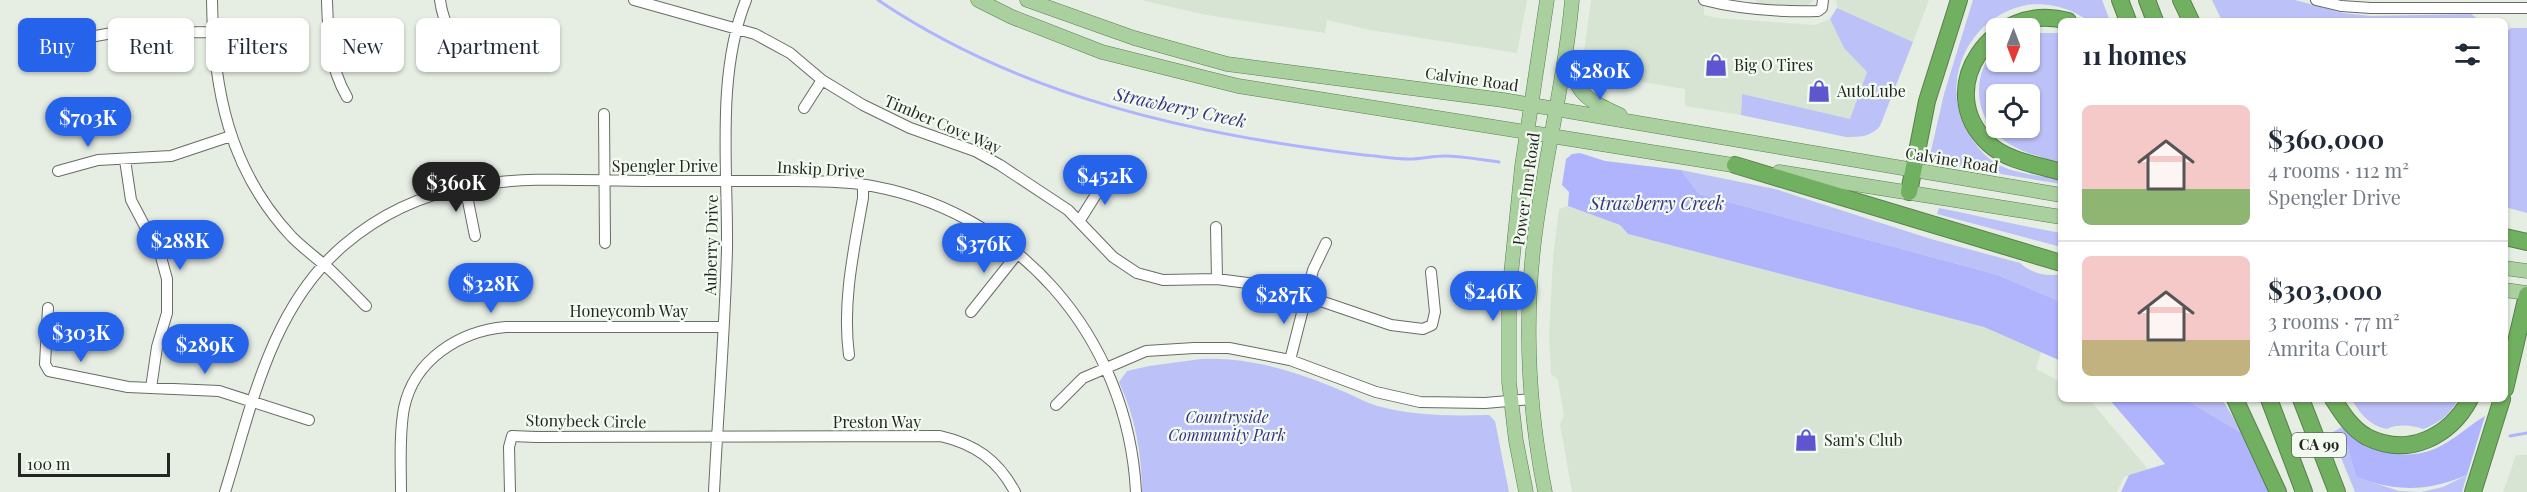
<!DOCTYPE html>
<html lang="en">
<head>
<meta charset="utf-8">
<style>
	body { margin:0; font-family:"Playfair Display",serif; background:#f6f6f7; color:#1f2937; height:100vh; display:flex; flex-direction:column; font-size:22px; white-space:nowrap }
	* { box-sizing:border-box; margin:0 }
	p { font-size:20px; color:#747a83 }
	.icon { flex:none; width:33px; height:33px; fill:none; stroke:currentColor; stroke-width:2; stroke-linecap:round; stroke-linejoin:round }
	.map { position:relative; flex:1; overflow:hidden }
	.side { position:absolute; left:2058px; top:18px; width:450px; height:384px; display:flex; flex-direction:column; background:#fff; border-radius:9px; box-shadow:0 2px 4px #0004 }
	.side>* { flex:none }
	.banner { position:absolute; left:18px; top:18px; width:570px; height:54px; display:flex; gap:12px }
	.needle { width:39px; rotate:180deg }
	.tools { position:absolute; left:1986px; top:18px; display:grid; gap:12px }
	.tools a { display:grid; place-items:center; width:54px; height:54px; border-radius:9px; background:#fff; box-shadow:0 2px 4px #0004; font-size:30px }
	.scale { position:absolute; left:18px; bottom:15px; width:152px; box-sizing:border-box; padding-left:6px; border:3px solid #242623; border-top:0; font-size:16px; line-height:21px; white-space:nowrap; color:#242623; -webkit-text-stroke:4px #f3fbf1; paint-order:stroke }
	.price { position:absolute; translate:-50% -51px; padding:0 14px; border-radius:21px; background:#2563eb; color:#fff; font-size:20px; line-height:39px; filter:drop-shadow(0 2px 3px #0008) }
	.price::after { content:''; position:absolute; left:50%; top:36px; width:18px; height:14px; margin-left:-9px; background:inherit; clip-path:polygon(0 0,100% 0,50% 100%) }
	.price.active { background:#222; color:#fff }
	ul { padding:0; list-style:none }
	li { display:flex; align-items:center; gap:18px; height:150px; padding:0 24px }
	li+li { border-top:2px solid #e0e1e3 }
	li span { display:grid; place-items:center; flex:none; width:168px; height:120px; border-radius:9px; color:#555 }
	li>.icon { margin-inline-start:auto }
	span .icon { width:72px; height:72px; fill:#fffc; stroke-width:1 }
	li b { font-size:26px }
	h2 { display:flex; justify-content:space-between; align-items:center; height:72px; padding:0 24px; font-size:26px }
	.pill { padding:0 21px; border-radius:9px; background:#fff; box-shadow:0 2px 4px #0004; font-size:21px; line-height:54px }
	.pill.active { background:#2563eb; color:#fff }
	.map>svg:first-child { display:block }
	.built { fill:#d7e4d4 }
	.green { fill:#bcc1f7; fill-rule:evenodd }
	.water { fill:#b0b4fd }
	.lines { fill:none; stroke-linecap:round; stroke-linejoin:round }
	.stream { stroke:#b0b4fd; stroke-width:3 }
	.minor-casing { stroke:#676d65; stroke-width:12 }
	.major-casing { stroke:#56804b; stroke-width:15 }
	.highway-casing { stroke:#56804b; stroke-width:18 }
	.minor { stroke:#fff; stroke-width:10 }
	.major { stroke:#aad0a0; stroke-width:14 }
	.highway { stroke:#71b060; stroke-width:16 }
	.labels { text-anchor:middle; stroke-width:4.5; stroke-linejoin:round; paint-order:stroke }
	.shield { fill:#f3fbf1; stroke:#626661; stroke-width:1.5 }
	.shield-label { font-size:15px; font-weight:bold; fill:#242623 }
	.poi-label { font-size:16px; fill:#242623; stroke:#f3fbf1; text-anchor:start }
	.street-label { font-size:16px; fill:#242623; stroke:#f3fbf1 }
	.park-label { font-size:16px; font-style:italic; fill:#373083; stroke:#f3fbf1 }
	.water-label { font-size:18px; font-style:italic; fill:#393386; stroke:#f3fbf1 }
</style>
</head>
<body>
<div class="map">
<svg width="2527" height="492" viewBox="0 0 2527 492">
	<rect width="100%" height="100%" fill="#e6eee4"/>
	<path class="built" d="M1141,0H1527L1517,53L1370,30L1327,20L1325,33L1206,15Z
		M1591,0H1704V15L1718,18L1815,25L1830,19L1844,48L1867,72L1850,120L1742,94L1741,115L1685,106V89L1586,73L1582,67Z
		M1756,0H1814L1807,6L1756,5Z
		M1836,0H1929L1913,42L1837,8Z
		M1568,206L1620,225L1628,234L1984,327L2041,352L2036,369L2061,382V399H2089L2148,469L2124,477L2117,492H1572L1560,424L1564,416L1558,380L1551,374L1549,336L1553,257L1559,209Z
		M2516,455H2527V492H2503Z"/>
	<path class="green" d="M1973,0H2102L2110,21C2104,21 2097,22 2091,21C2085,19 2078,14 2071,11C2056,5 2038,2 2022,6C1965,20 1938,87 1970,136C1977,147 1987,159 1999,165C2017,174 2041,176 2061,179V184L1935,163L1931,160L1930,155L1944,94Z
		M2212,0H2295L2343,13L2371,16L2471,14L2481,21H2222Z
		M1837,8L1913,42L1880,126C1871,137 1859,137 1846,137L1741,115L1742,94L1850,119L1867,72L1844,48L1830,19Z
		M2511,28H2527V213L2505,207V33Z
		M2030,30L2038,33H2061V163C2045,158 2027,154 2013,146C1975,126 1968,78 1996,48V62H2030ZM1996,94H2030V128H1996Z
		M1681,170L1775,189L1931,239L2020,263C2031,273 2046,277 2061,274V302L1998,275L1699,194Z
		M1939,208C1979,216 2020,226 2061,233V247L1937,214Z
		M1201,359C1249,357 1296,371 1340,390C1351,394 1362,401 1374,405C1411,416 1450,416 1489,415L1495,421L1509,492H1142C1142,454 1135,416 1119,382L1127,371L1149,366Z
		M2184,399H2222L2243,434L2185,400Z
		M2352,399H2458C2451,414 2438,424 2423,429C2412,425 2397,424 2387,429C2371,426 2359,414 2352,399Z
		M2342,427L2356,477L2399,491L2419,492H2355L2331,433Z
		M2467,475L2462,492H2421L2443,487Z"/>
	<path class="water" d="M1580,153L1605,161L1681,170L1699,194L1998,275L2061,302V361L1984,327L1628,234L1620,225L1568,206L1569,192L1562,185L1566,159L1572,154Z
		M2109,399H2184L2243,434L2270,492H2121L2129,475L2165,464Z
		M2485,416L2467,475C2426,492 2398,492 2356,477L2342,427C2372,453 2410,465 2446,443C2460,435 2471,424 2485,416Z"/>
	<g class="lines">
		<path class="stream" d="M878,0C1021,97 1194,135 1364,155C1378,156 1394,159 1409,159C1421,159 1433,156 1445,156C1463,156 1482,160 1499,162
			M2510,436L2527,433"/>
		<g class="minor-casing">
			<path id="minor" d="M212,0C213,89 229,170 292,237C303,248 315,257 327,267C340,279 353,293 366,306
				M327,0C328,35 329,66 347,97
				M440,0C443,24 454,40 470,57
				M634,0L755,34L790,53L822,80L863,105L910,128L975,151L1000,165L1068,210L1113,257L1137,273L1163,280L1217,279L1255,284L1306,296L1391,325L1423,329L1432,325L1435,312L1431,272
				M1704,0C1742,10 1779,12 1818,11L1822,8L1823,0
				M2316,0L2341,6L2371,8H2527
				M57,43L112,33L212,32
				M804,108L822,80
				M604,114L605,243
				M125,160L131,200L161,257L167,279V313L157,347L151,388
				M58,171L98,160L171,156L231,136
				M465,186L475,236
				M1080,220L1107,177
				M1216,227L1217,279
				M48,308L45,364L49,371L128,387L219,391L309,420
				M971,312L1018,253
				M849,355C842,302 854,249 863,198V185
				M1290,360L1313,270L1326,243
				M1056,405L1083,378L1146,351L1194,348H1229L1290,360L1376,392L1420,402L1485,403L1531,399
				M225,492C252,405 271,307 344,245C435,167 534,180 645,181C687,181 729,181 771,181C801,181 830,180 860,184C1016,207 1128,336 1136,492
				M401,492C401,465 399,435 404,408C414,360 459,331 506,327H723
				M510,492L509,447L512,436L536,437L940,436C975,444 998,460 1015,492
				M714,492C718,411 725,330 727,249C728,169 716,75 746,0"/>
		</g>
		<g class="major-casing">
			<path id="major" d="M978,0L1012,17L1102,52L1238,86L1745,167
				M1027,0L1134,38L1227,64L1503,100L2061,195
				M1566,58C1580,96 1583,98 1620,115
				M1779,172L2061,217
				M2505,268L2527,271
				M2505,290L2527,293
				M1526,492L1516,441L1509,382V294L1522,166L1547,0
				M1545,492C1528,407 1524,320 1535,234C1545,156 1565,79 1572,0"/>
		</g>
		<g class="highway-casing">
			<path id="highway" d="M2120,0L2128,21
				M2147,0L2155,21
				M2181,0L2191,21
				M1735,165L2061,263
				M2061,172C2038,165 2007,161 1989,144C1930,89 1994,0 2068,21
				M1909,192L1927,101L1959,0
				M2505,237L2527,242
				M2505,389L2527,295
				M2235,399L2278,492
				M2269,399L2304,492
				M2301,399L2337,492
				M2333,399C2342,413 2352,429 2367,437C2409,458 2450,436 2470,399
				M2473,492L2502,399"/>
		</g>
		<use href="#minor" class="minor"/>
		<use href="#major" class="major"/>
		<use href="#highway" class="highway"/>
	</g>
	<defs>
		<g id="shop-bare" transform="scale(1.8)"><path d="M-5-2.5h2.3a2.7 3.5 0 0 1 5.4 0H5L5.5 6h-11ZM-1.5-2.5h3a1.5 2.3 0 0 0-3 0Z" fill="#5e56cf" stroke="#f3fbf1" stroke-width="2.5" paint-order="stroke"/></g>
	</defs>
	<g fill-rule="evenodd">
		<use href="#shop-bare" x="1716" y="65"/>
		<use href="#shop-bare" x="1819" y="91"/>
		<use href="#shop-bare" x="1806" y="440"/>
	</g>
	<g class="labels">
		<rect class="shield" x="2292" y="433" width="54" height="24" rx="4.5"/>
		<g class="shield-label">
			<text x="2319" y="450">CA 99</text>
		</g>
		<g class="poi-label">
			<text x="1734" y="71">Big O Tires</text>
			<text x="1837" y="97">AutoLube</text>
			<text x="1824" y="446">Sam's Club</text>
		</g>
		<g class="street-label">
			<text transform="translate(1472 79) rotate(8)" y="6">Calvine Road</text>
			<text transform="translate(943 124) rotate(23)" y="6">Timber Cove Way</text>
			<text transform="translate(1952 160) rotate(9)" y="6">Calvine Road</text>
			<text x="665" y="172">Spengler Drive</text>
			<text transform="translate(821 169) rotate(3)" y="6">Inskip Drive</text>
			<text transform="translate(1526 189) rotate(-82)" y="6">Power Inn Road</text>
			<text transform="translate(711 245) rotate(-89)" y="6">Auberry Drive</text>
			<text x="629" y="317">Honeycomb Way</text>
			<text transform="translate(586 421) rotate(1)" y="6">Stonybeck Circle</text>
			<text x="877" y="428">Preston Way</text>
		</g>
		<g class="park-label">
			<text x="1227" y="423">Countryside<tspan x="1227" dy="18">Community Park</tspan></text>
		</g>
		<g class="water-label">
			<text transform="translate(1180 108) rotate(12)" y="6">Strawberry Creek</text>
			<text x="1657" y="210">Strawberry Creek</text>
		</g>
	</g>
</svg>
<div class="tools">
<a><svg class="needle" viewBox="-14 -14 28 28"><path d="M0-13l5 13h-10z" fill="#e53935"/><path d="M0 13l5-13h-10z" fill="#747a83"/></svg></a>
<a><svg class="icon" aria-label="locate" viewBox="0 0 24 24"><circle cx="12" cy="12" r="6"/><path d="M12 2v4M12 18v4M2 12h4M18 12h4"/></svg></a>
</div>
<div class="scale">100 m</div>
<b class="price" style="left:1600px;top:101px">$280K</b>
<b class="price" style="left:88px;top:148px">$703K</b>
<b class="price" style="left:1105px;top:206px">$452K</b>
<b class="price active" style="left:456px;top:213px">$360K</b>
<b class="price" style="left:180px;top:271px">$288K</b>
<b class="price" style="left:984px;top:274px">$376K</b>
<b class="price" style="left:491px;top:314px">$328K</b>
<b class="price" style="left:1493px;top:322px">$246K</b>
<b class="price" style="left:1284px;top:325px">$287K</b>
<b class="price" style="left:81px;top:363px">$303K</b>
<b class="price" style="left:205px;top:375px">$289K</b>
<div class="banner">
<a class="pill active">Buy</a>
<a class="pill">Rent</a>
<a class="pill">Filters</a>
<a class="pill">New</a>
<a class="pill">Apartment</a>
</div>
<section class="side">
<h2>11 homes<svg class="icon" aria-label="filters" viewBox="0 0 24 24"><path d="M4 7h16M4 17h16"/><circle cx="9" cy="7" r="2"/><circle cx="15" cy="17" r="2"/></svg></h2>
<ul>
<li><span style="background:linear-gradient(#f6c9c9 70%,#8fb573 0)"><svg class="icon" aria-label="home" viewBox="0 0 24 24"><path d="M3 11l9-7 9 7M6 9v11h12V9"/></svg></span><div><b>$360,000</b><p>4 rooms · 112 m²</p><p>Spengler Drive</p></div></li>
<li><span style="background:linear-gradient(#f6c9c9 70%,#c2b280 0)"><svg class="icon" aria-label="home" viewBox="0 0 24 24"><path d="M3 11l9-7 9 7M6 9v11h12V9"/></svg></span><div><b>$303,000</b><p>3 rooms · 77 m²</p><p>Amrita Court</p></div></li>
</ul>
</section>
</div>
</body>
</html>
